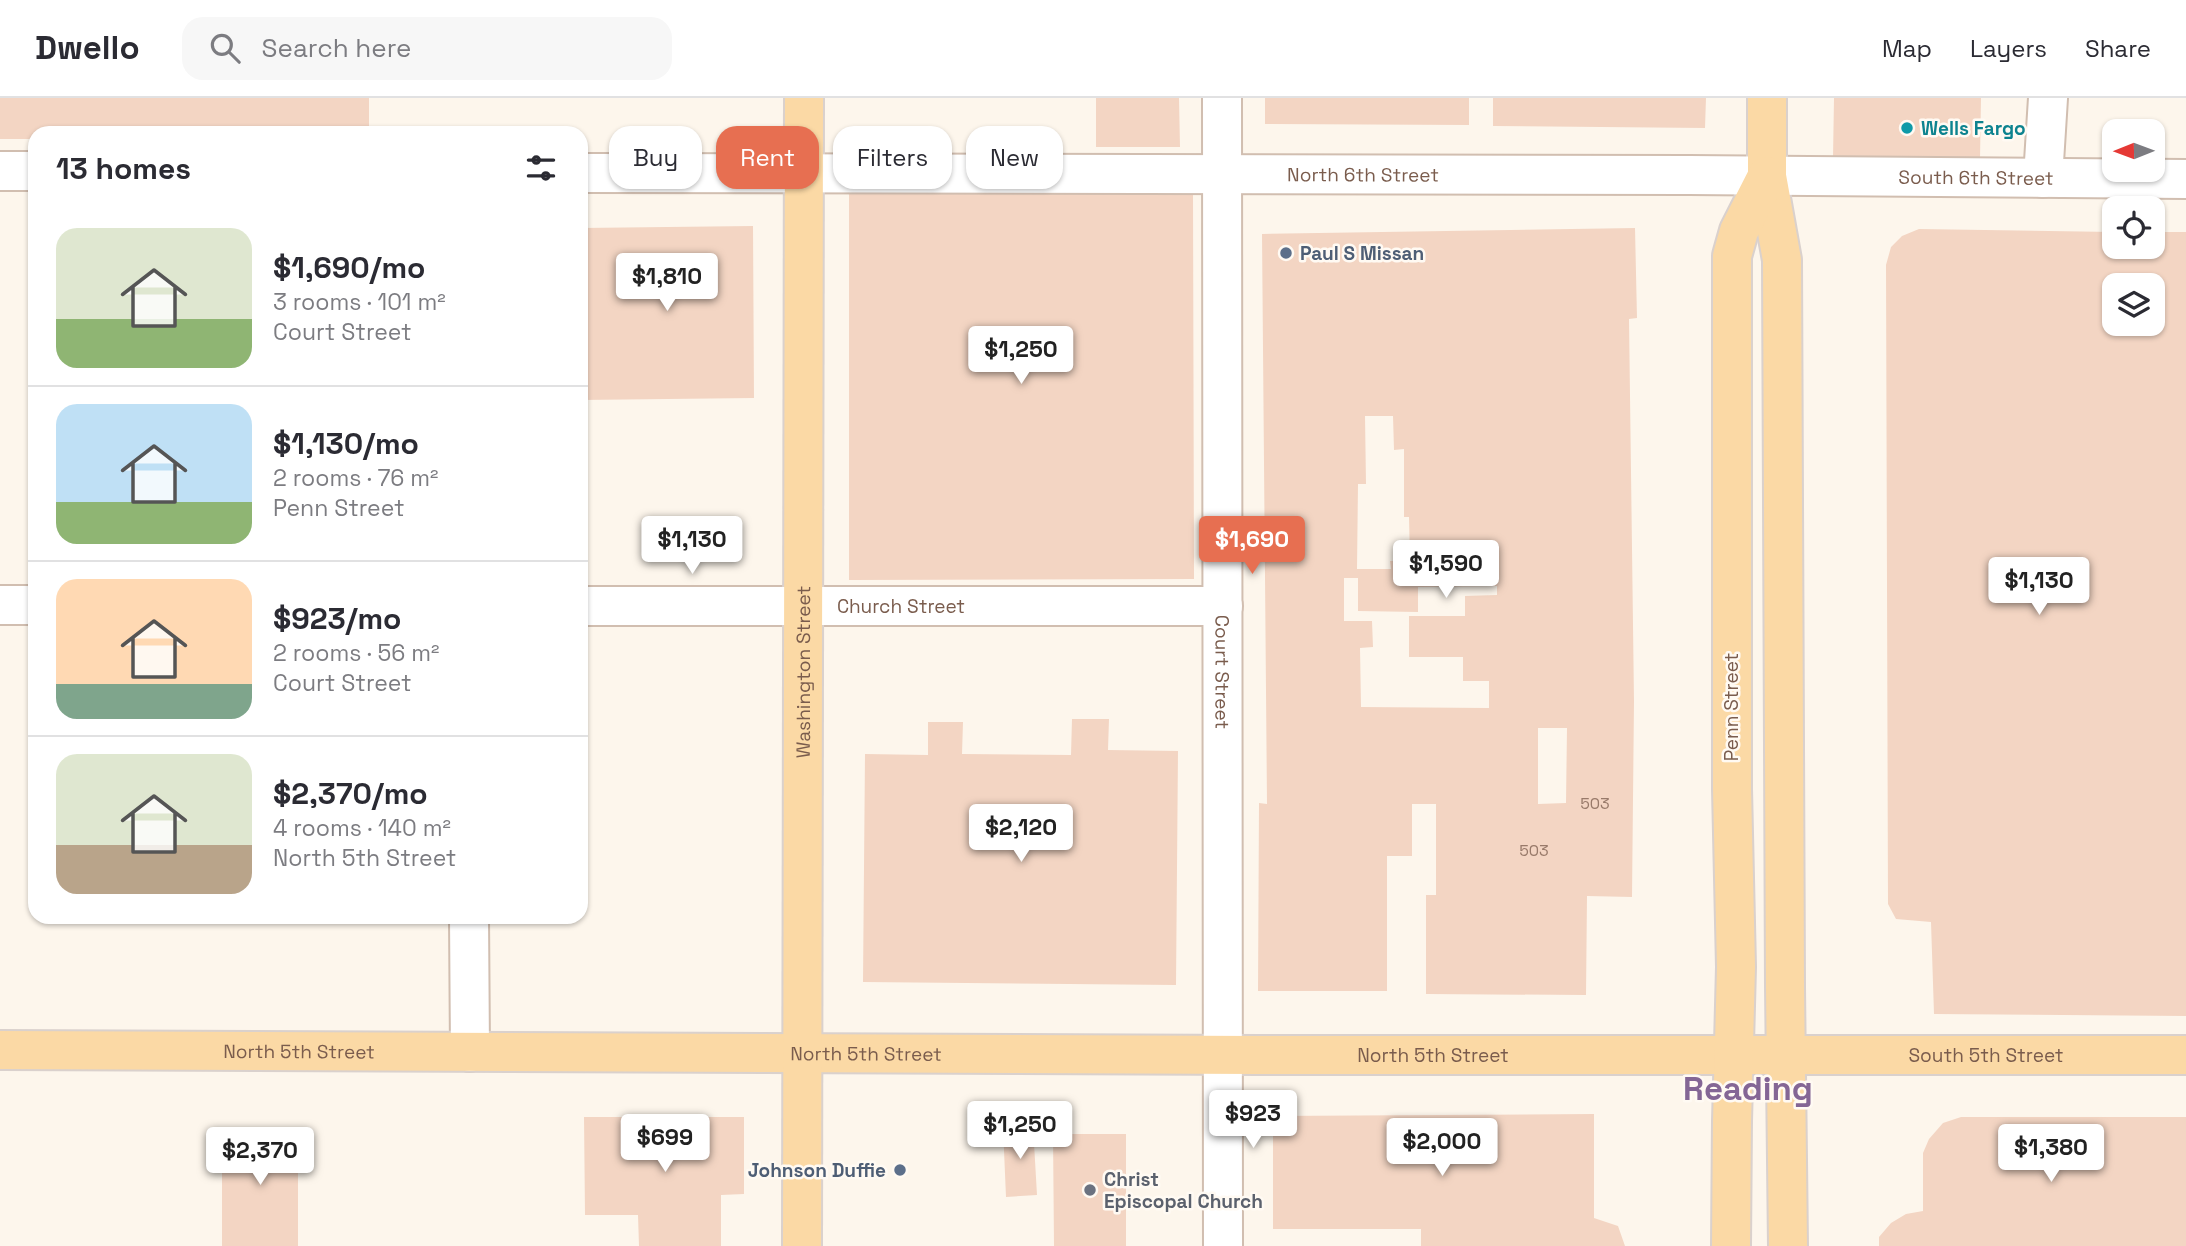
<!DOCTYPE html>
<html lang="en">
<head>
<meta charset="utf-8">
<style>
	body { margin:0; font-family:"Space Grotesk",sans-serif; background:#f7f7f7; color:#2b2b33; height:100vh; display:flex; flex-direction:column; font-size:26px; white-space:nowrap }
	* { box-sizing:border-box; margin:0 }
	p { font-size:23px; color:#7c7c81 }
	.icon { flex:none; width:38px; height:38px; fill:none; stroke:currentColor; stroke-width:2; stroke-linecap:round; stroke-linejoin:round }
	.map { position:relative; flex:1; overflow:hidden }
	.drawer { position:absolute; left:28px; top:28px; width:560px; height:798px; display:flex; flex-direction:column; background:#fff; border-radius:21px; box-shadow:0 2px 5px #0004 }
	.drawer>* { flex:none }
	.banner { position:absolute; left:609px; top:28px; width:665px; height:63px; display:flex; gap:14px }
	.needle { width:46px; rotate:269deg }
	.buttons { position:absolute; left:2102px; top:21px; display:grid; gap:14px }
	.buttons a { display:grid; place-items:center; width:63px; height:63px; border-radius:14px; background:#fff; box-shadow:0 2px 5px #0004; font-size:35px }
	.price { position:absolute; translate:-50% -60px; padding:0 16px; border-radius:7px; background:#fff; color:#222; font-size:23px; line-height:46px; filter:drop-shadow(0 2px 4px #0008) }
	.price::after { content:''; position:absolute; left:50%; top:42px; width:21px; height:16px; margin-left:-10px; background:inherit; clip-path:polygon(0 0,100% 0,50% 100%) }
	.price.current { background:#e76f51; color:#fff }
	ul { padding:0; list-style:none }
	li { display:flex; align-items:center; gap:21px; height:175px; padding:0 28px }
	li+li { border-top:2px solid #e1e1e2 }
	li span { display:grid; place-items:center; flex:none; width:196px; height:140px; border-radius:21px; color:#555 }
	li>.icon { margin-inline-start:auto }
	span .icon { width:84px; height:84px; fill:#fffc; stroke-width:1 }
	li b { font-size:30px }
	h2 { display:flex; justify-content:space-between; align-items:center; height:84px; padding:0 28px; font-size:30px }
	.pill { padding:0 24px; border-radius:21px; background:#fff; box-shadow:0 2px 5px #0004; font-size:24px; line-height:63px }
	.pill.current { background:#e76f51; color:#fff }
	header { display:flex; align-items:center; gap:42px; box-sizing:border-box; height:98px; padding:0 35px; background:#fff; border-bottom:2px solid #e1e1e2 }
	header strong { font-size:33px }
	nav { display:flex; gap:38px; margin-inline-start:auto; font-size:24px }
	.search { width:490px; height:63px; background:#f7f7f7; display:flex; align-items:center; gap:18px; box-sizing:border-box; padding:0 24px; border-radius:21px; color:#7c7c81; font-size:26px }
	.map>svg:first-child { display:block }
	.building { fill:#f3d5c3; fill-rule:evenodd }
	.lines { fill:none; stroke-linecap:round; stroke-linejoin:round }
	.minor-casing { stroke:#d1beb0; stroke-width:42 }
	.major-casing { stroke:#dad1cd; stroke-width:42 }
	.minor { stroke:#fff; stroke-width:38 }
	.major { stroke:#fbd9a5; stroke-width:38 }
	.culture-dot { fill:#0f9aa8; stroke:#fffaf3; stroke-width:2.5 }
	.service-dot { fill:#5c6f8a; stroke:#fffaf3; stroke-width:2.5 }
	.worship-dot { fill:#6b7280; stroke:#fffaf3; stroke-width:2.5 }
	.labels { text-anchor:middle; stroke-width:5; stroke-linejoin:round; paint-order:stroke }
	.number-label { font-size:16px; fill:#987a6a }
	.culture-label { font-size:19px; font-weight:bold; fill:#0d838f; stroke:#fffaf3; text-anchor:start }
	.street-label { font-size:19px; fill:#7a5c4d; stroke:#fffaf3 }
	.service-label { font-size:19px; font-weight:bold; fill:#4e5e75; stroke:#fffaf3; text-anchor:start }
	.worship-label { font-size:19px; font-weight:bold; fill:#5b616d; stroke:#fffaf3; text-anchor:start }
	.town-label { font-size:33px; font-weight:bold; fill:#846695; stroke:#fffaf3 }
</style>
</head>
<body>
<header>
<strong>Dwello</strong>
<div class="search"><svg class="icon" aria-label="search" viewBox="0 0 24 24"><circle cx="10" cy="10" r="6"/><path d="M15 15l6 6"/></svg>Search here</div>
<nav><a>Map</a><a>Layers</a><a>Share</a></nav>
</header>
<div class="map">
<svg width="2186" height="1148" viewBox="0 0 2186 1148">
	<rect width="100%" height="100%" fill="#fdf6ec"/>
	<path class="building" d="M0,0H369V35H35V41H0Z
		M1096,0H1179L1180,49H1096Z
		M1265,0H1469V27L1265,26Z
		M1493,0H1706L1705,30L1493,28Z
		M1834,0H1981L1980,61L1833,60Z
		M849,95H1193L1194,481L849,482Z
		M753,128L754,300L581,302V130Z
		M1635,130L1637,220L1629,221L1634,603L1632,799L1587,798L1586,897L1426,896V797H1436V706H1412V758H1387V893H1258L1259,705L1267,706L1262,136ZM1365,318H1393L1394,352L1404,351V419H1409L1410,462L1390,463L1391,471H1357L1358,386H1366ZM1344,480H1358V513L1418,514V489L1497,488V497L1465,498V518H1409V559H1463V583H1489V610L1361,609L1360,550L1373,549L1372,523H1344ZM1538,630H1567L1566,705L1538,706Z
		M1919,131L2114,134V149H2152V134H2186V918L1934,916L1931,824L1896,821L1888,806L1886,167L1891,149L1902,138ZM2114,187H2152V226H2114Z
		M1072,621H1109L1108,652L1178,653L1176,887L863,884L865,656L928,657V624H963L962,656L1071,657Z
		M1594,1016V1120L1618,1128L1625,1148H1421V1131H1273V1018Z
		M584,1019H744V1096L721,1097V1148H639L638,1117H585Z
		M1961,1019H2186V1148H1879V1139L1891,1125L1906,1116L1923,1113V1055L1929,1041L1943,1025Z
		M1033,1028L1037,1097L1006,1099L1003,1029Z
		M222,1030H298V1148H222Z
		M1053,1036H1126V1148H1054Z"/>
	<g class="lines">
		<g class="minor-casing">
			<g id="minor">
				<path id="s1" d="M1222,0L1223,1148"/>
				<path d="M0,73H35"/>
				<path id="s2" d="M581,75L1689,77L2186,81"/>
				<path d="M2043,80L2048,0"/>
				<path d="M0,507H35"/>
				<path id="s3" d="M581,508H1223"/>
				<path d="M469,819L470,954"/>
			</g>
		</g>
		<g class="major-casing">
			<g id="major">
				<path d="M1767,0V78L1782,162L1785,888L1788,1148"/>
				<path id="s4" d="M0,952L1259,957H2186"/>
				<path id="s5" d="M802,1148L804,0"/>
				<path d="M1731,1148L1732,1023L1736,869L1732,691V158L1739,133L1767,78"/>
			</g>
		</g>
		<use href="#minor" class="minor"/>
		<use href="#major" class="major"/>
	</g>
	<circle class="culture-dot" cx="1907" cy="30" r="7"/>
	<g class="service-dot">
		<circle cx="1286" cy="155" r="7"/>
		<circle cx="900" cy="1072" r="7"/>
	</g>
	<circle class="worship-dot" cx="1090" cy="1092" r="7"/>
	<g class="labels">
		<g class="number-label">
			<text x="1595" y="711">503</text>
			<text x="1534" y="758">503</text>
		</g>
		<g class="culture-label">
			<text x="1921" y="37">Wells Fargo</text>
		</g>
		<g class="street-label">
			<text dy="7" stroke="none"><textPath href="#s2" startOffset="782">North 6th Street</textPath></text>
			<text dy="7" stroke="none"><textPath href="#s2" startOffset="1395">South 6th Street</textPath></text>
			<text dy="7" stroke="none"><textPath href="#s3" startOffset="320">Church Street</textPath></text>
			<text dy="7" stroke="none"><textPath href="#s5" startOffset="574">Washington Street</textPath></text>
			<text dy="7" stroke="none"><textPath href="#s1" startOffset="574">Court Street</textPath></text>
			<text transform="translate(1731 609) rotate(-90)" y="7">Penn Street</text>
			<text dy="7" stroke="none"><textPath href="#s4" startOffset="299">North 5th Street</textPath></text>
			<text dy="7" stroke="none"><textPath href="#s4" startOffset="866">North 5th Street</textPath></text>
			<text dy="7" stroke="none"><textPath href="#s4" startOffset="1433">North 5th Street</textPath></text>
			<text dy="7" stroke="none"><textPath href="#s4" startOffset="1986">South 5th Street</textPath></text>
		</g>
		<g class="service-label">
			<text x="1300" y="162">Paul S Missan</text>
			<text x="886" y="1079" text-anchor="end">Johnson Duffie</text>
		</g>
		<g class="worship-label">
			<text x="1104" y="1088">Christ<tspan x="1104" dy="22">Episcopal Church</tspan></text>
		</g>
		<g class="town-label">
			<text x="1748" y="1002">Reading</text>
		</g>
	</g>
</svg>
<div class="buttons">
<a><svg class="needle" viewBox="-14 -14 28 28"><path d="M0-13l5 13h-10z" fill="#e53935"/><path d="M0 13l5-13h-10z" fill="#7c7c81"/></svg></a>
<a><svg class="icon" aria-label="locate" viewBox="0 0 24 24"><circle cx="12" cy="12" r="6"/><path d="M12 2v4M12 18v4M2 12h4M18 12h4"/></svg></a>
<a><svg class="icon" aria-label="layers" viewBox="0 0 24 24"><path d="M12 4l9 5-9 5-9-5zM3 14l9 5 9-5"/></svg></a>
</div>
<b class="price" style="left:667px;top:215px">$1,810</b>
<b class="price" style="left:1021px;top:288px">$1,250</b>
<b class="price" style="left:692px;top:478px">$1,130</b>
<b class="price current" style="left:1252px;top:478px">$1,690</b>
<b class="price" style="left:1446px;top:502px">$1,590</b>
<b class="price" style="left:2039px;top:519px">$1,130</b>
<b class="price" style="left:1021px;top:766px">$2,120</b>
<b class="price" style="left:1253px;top:1052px">$923</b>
<b class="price" style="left:1020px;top:1063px">$1,250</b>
<b class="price" style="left:665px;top:1076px">$699</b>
<b class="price" style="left:1442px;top:1080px">$2,000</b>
<b class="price" style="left:2051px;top:1086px">$1,380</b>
<b class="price" style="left:260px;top:1089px">$2,370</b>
<div class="banner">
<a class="pill">Buy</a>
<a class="pill current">Rent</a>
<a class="pill">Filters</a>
<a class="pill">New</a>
</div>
<section class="drawer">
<h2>13 homes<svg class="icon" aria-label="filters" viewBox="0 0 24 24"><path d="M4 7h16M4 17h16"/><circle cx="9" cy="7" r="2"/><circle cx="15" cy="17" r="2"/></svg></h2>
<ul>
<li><span style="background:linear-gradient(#dfe7d0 65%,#8fb573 0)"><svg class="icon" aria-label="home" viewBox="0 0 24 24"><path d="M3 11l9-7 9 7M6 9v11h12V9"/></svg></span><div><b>$1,690/mo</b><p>3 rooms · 101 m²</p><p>Court Street</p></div></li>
<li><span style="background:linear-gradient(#bfe0f5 70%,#8fb573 0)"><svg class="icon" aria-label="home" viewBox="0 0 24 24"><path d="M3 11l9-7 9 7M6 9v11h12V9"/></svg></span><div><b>$1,130/mo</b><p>2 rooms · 76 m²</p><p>Penn Street</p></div></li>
<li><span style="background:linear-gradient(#ffd9b3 75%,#7fa58c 0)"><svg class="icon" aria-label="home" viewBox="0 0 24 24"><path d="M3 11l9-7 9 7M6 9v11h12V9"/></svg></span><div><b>$923/mo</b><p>2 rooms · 56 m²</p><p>Court Street</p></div></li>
<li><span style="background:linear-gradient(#dfe7d0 65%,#b9a48a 0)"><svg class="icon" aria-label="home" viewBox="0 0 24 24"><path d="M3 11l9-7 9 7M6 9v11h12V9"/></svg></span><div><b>$2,370/mo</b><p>4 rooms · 140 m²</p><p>North 5th Street</p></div></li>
</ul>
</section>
</div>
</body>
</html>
